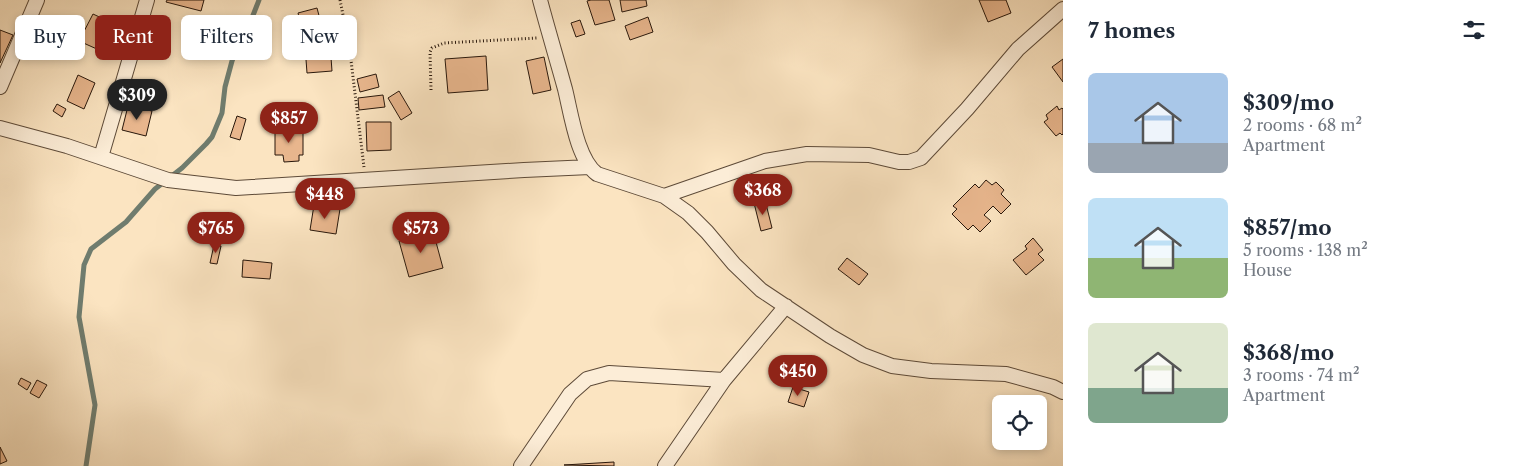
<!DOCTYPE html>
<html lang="en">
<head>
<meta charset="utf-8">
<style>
	body { margin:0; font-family:"Libre Caslon Text",serif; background:#f2f2f3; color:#1f2937; height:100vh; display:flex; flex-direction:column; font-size:19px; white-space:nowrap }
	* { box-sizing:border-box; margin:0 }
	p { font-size:16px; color:#747a83 }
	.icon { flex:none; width:28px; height:28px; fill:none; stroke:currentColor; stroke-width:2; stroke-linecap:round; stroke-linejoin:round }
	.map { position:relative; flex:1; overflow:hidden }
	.drawer { display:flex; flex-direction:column; background:#fff; width:450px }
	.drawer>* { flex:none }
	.banner { position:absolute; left:15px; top:15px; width:475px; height:45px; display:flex; gap:10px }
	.buttons { position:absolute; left:992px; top:395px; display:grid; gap:10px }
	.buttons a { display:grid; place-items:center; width:55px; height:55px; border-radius:8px; background:#fff; box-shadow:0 2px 8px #0003; font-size:25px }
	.price { position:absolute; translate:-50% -42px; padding:0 11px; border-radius:18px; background:#8f2418; color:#fff; font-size:16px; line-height:32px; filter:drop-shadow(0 1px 2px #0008) }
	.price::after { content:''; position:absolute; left:50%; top:30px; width:15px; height:11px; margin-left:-8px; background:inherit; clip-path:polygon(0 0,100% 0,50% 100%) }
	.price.active { background:#222; color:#fff }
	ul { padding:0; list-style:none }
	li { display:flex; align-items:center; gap:15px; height:125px; padding:0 25px }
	li span { display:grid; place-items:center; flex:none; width:140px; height:100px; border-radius:8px; color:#555 }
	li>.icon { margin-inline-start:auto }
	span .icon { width:60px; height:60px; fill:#fffc; stroke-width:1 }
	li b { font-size:21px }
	h2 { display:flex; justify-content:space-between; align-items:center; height:60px; padding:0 25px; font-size:21px }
	.pill { padding:0 18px; border-radius:8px; background:#fff; box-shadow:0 2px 8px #0003; font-size:18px; line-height:45px }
	.pill.active { background:#8f2418; color:#fff }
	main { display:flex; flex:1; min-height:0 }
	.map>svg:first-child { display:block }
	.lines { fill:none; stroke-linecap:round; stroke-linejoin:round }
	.stream { stroke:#6f7c6e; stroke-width:5 }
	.building { fill:#e8b68d; stroke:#28170b }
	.street-casing { stroke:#5d4a38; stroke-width:16 }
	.path { stroke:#28170b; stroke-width:3; stroke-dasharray:1 2.5; stroke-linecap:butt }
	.street { stroke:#fcedd7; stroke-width:14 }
</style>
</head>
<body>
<main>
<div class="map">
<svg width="1063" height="466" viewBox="0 0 1063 466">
	<rect width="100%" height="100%" fill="#fbe4c1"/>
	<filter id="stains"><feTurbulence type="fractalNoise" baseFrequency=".004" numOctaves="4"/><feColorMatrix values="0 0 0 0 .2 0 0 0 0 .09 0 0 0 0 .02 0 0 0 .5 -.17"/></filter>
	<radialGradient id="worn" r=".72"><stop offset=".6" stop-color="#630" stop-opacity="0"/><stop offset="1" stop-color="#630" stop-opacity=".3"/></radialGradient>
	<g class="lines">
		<path class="stream" d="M86,466L95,405L79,317L84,265L91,249L126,222L155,189L182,168L206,144L212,137L222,113L225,87L232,61L235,53L241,46L259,0"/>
	</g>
	<path class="building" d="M167,0H204L201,11L166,2Z
		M591,0H609L615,20L595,25L587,1Z
		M620,0H646L647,6L622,12Z
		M979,0H1006L1011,13L988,22Z
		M317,8L322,27L303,33L298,13Z
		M93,14L121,27L108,54L79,41Z
		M648,17L653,32L630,40L625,26Z
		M580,20L585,34L576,37L571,23Z
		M0,30L13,35L0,63Z
		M330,44L332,71L307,73L305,46Z
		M486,56L488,90L448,93L445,59Z
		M544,57L551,90L533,94L526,61Z
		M1063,59V82L1052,67Z
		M376,74L379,87L360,92L357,79Z
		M78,75L95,83L84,109L67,101Z
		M132,82L161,89L156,107L128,99Z
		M399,91L412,113L401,120L388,98Z
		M383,95L385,107L359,110L358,98Z
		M57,104L66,109L62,117L53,111Z
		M128,106L152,111L146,136L122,130Z
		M1057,106L1059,110L1062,108L1063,109V134L1062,135L1060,133L1056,136L1044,122L1048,119L1046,115Z
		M289,114L307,116L305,127L287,124Z
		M237,116L246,119L240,140L230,137Z
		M366,122H391V150L367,151Z
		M303,128V155H299V161L284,162L283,155H275V129Z
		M986,180L992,185L996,182L1004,190L1001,194L1011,204L1001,214L993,206L984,215L991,221L980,232L973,225L968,230L952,214L957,209L953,206L975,184L979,188Z
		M765,200L772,228L761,231L754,203Z
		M314,205L340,209L336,234L310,230Z
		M433,231L443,268L409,277L399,241Z
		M1033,238L1043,250L1038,254L1044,260L1026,275L1013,260L1027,249L1025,246Z
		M214,245L221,246L217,264L210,263Z
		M847,258L868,274L859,285L838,269Z
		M243,260L272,263L270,279L242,277Z
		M21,378L31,383L27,390L18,384Z
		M37,380L47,385L39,398L30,393Z
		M793,387L809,392L804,407L788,402Z
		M0,447L7,461L0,464Z
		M614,462V466L564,465Z"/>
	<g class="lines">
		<g class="street-casing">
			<path id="street" d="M540,0C548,30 557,60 565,89C571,113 577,159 597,174L664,196L688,213L707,232L734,264L761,290L830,336L863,355L892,366L931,371L1006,374L1053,387L1063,392
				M0,87L37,0
				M0,128L67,146L168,180L236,188L524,170L590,167
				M101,157L147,0
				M664,196L765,161L807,154L869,155L899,162H909L921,158L967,109L1018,49L1063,9
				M521,466L570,394L587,379L609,373L724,380
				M665,466L724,380L786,306"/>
		</g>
		<path class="path" d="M340,0L349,44L364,167
			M431,90L430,52L432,48L444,43L537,38"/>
		<use href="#street" class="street"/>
	</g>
	<rect width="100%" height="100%" filter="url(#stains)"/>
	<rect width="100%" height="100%" fill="url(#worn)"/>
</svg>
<div class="buttons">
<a><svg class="icon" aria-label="locate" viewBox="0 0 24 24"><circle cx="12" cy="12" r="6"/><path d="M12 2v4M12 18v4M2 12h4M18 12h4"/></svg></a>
</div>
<b class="price active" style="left:137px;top:121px">$309</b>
<b class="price" style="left:289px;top:144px">$857</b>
<b class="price" style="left:763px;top:216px">$368</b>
<b class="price" style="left:325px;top:220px">$448</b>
<b class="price" style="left:216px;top:254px">$765</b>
<b class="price" style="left:421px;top:254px">$573</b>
<b class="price" style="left:798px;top:397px">$450</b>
<div class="banner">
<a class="pill">Buy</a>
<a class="pill active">Rent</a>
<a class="pill">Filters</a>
<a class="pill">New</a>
</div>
</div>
<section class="drawer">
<h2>7 homes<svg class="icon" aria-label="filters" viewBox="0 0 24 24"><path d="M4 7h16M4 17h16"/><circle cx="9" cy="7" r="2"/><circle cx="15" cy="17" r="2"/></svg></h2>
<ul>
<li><span style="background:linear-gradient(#a9c7e8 70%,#9aa5b1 0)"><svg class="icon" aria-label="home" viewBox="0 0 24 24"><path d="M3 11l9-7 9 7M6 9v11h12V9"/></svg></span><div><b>$309/mo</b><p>2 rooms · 68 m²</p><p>Apartment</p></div></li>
<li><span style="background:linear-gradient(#bfe0f5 60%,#8fb573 0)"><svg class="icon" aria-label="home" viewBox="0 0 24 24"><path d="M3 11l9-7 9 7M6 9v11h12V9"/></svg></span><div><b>$857/mo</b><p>5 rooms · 138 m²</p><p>House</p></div></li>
<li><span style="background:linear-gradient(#dfe7d0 65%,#7fa58c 0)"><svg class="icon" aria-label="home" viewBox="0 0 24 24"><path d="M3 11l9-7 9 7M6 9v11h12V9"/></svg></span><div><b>$368/mo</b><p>3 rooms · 74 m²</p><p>Apartment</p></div></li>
</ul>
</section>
</main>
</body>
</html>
